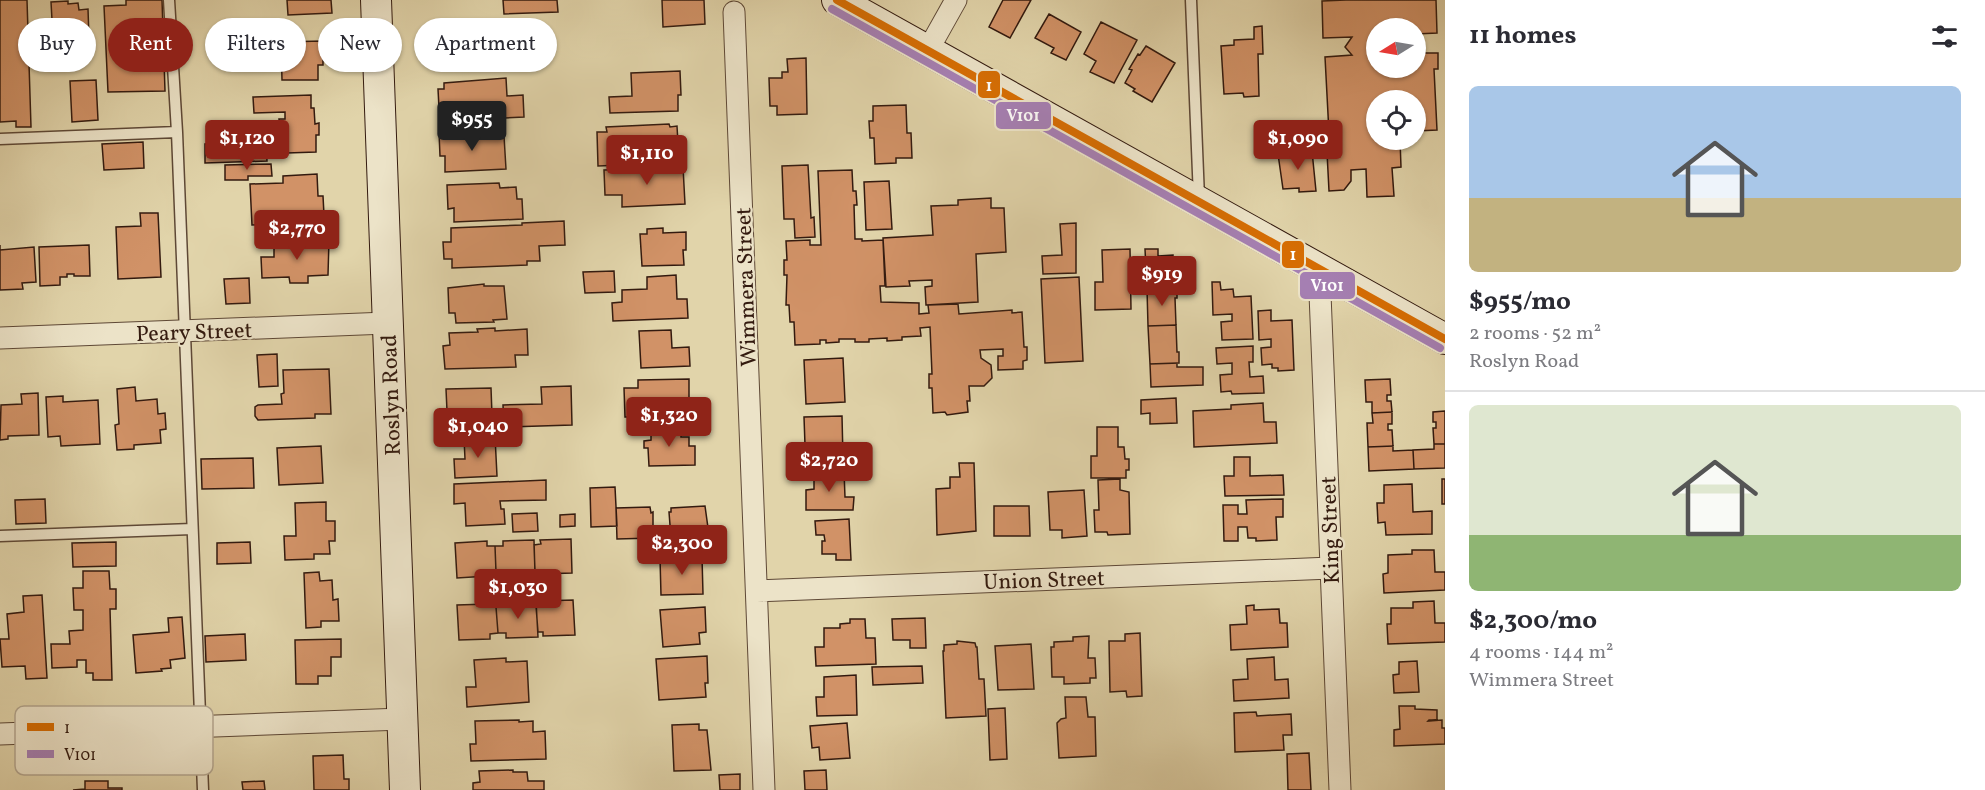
<!DOCTYPE html>
<html lang="en">
<head>
<meta charset="utf-8">
<style>
	body { margin:0; font-family:Vollkorn,serif; background:#f2f2f3; color:#2b2b33; height:100vh; display:flex; flex-direction:column; font-size:22px; white-space:nowrap }
	* { box-sizing:border-box; margin:0 }
	p { font-size:20px; color:#7c7c81 }
	.icon { flex:none; width:33px; height:33px; fill:none; stroke:currentColor; stroke-width:2; stroke-linecap:round; stroke-linejoin:round }
	.map { position:relative; flex:1; overflow:hidden }
	.panel { display:flex; flex-direction:column; background:#fff; width:540px }
	.panel>* { flex:none }
	.banner { position:absolute; left:18px; top:18px; width:570px; height:54px; display:flex; gap:12px }
	.needle { width:39px; rotate:259deg }
	.tools { position:absolute; left:1366px; top:18px; display:grid; gap:12px }
	.tools a { display:grid; place-items:center; width:60px; height:60px; border-radius:50%; background:#fff; box-shadow:0 2px 4px #0004; font-size:30px }
	.price { position:absolute; translate:-50% -51px; padding:0 14px; border-radius:6px; background:#8f2418; color:#fff; font-size:20px; line-height:39px; filter:drop-shadow(0 2px 3px #0008) }
	.price::after { content:''; position:absolute; left:50%; top:36px; width:18px; height:14px; margin-left:-9px; background:inherit; clip-path:polygon(0 0,100% 0,50% 100%) }
	.price.selected { background:#222; color:#fff }
	ul { padding:0; list-style:none }
	li { display:grid; align-content:center; gap:12px; height:318px; padding:0 24px }
	li+li { border-top:2px solid #e1e1e2 }
	li span { display:grid; place-items:center; height:186px; border-radius:9px; color:#555 }
	li>.icon { margin-inline-start:auto }
	span .icon { width:108px; height:108px; fill:#fffc; stroke-width:1 }
	li b { font-size:26px }
	h2 { display:flex; justify-content:space-between; align-items:center; height:72px; padding:0 24px; font-size:26px }
	.tag { padding:0 21px; border-radius:27px; background:#fff; box-shadow:0 2px 4px #0004; font-size:21px; line-height:54px }
	.tag.selected { background:#8f2418; color:#fff }
	main { display:flex; flex:1; min-height:0 }
	.map>svg:first-child { display:block }
	.building { fill:#d19267; stroke:#331a0f; stroke-width:1.5 }
	.lines { fill:none; stroke-linecap:round; stroke-linejoin:round }
	.lane-casing { stroke:#5e4836; stroke-width:13 }
	.street-casing { stroke:#5e4836; stroke-width:23 }
	.secondary-casing { stroke:#331a0f; stroke-width:32 }
	.lane { stroke:#ece3c8; stroke-width:10 }
	.street { stroke:#ece3c8; stroke-width:21 }
	.secondary { stroke:#ece3c8; stroke-width:30 }
	.bus-1-casing { stroke:#ece3c8; stroke-width:12 }
	.bus-2-casing { stroke:#ece3c8; stroke-width:12 }
	.bus-1 { stroke:#d66d03; stroke-width:8 }
	.bus-2 { stroke:#a57fb2; stroke-width:8 }
	.labels { text-anchor:middle; stroke-width:4.5; stroke-linejoin:round; paint-order:stroke }
	.street-label { font-size:22px; fill:#331a0f; stroke:#ece3c8 }
	.key { fill:#ece3c8; stroke:#b4a790; stroke-width:1.5 }
	.key-label { font-size:16px; fill:#331a0f }
	.line-badge { stroke:#ece3c8; stroke-width:2 }
	.badge-label { font-size:16px; text-anchor:middle; font-weight:bold; fill:#fff }
</style>
</head>
<body>
<main>
<div class="map">
<svg width="1445" height="790" viewBox="0 0 1445 790">
	<rect width="100%" height="100%" fill="#e1d4aa"/>
	<filter id="stains"><feTurbulence type="fractalNoise" baseFrequency=".00333" numOctaves="4"/><feColorMatrix values="0 0 0 0 .2 0 0 0 0 .09 0 0 0 0 .02 0 0 0 .5 -.17"/></filter>
	<radialGradient id="worn" r=".72"><stop offset=".6" stop-color="#630" stop-opacity="0"/><stop offset="1" stop-color="#630" stop-opacity=".3"/></radialGradient>
	<path class="building" d="M0,0H27L31,127H16V121L0,122Z
		M126,0H162L165,91L108,92L104,6L126,5Z
		M287,0H331L332,13L288,15Z
		M503,0H557L558,12L504,14Z
		M662,0H704L705,24L663,27Z
		M1003,0H1031L1010,38L989,27Z
		M1346,0H1436L1437,33L1416,34V28H1377V36L1369,37L1370,55H1377V68H1416V53H1438V69H1434L1437,130L1416,131V100H1377V140H1400L1401,167L1392,168L1394,196L1367,197L1366,169L1351,170V181L1344,190L1329,191L1326,133H1329L1325,57L1352,55L1345,47L1352,37L1323,38L1322,1Z
		M68,1V4L78,3L79,10L88,9L89,38H86V44L55,45V38H53L51,2Z
		M1049,14L1081,32L1066,60L1051,53L1054,48L1035,38Z
		M1101,22L1137,40L1114,83L1090,72L1096,61L1084,54Z
		M1262,26L1263,54H1258L1259,96L1244,97L1243,93L1224,94L1221,46L1234,45V40L1254,39V27Z
		M464,28L465,31L486,29V36H526L527,59L504,61V66L444,68L443,53H437L436,29Z
		M323,41V65H318V80H282L281,42Z
		M1146,46L1175,63L1152,102L1133,91L1135,89L1125,83L1132,70L1129,69L1138,54L1140,55Z
		M806,58L807,114L777,115V106H770L769,78H782V72H788L787,59Z
		M680,71L681,95H678V111L610,113L609,97L632,96L631,73Z
		M506,78L507,96L523,95L524,117L445,121V108H439L438,89H444V83Z
		M96,80L98,120L72,122L70,81Z
		M311,95V108H314L315,124L319,123V135H316V152L287,153L286,130H280L279,119H285V112L254,113L253,97Z
		M906,105L907,133H911L912,158H896V163L875,164L874,138H870L869,121H873V106Z
		M669,124L670,127L677,126L679,160L671,161V163L598,166L597,132H607L606,127Z
		M465,130V138L504,136L506,169L445,172V156H440L439,132Z
		M143,142L144,168L104,170L102,144Z
		M266,142L267,161L205,163V144Z
		M1312,151L1316,191L1299,192V188L1283,189L1278,154Z
		M271,164L272,176H248V180H225V165Z
		M808,165L811,218L814,217L815,237L795,238L794,219H784L782,166Z
		M683,167L685,204L622,207V195H605L604,170Z
		M852,170L853,191H856L857,205H854L855,239H862V241L883,240L885,286H880L881,302L919,303V314L929,313L928,305L958,304L959,314L1012,310V313L1022,312L1024,347H1027V360L1023,361V369L998,370V356H1003V349L980,350L981,358L991,365L992,378L984,386H969L970,401H967L968,412L947,415L945,412L933,413L932,388H929V374H932L930,327L920,328L921,336L902,337V340L887,341V338L869,339V342H855V339H839V342L826,343V340H820V344L795,345L794,322H790L789,305H786L787,275H784V260H787L786,241L810,240V245H821L818,171Z
		M317,174L318,196H323L324,215H318L319,228L289,229V226L283,227V223L252,225L250,184L283,183V176Z
		M889,181L892,229L866,230L864,182Z
		M499,183L500,188L516,187L517,199H522L523,219L454,222V208L448,209L447,185Z
		M991,198V208H1004L1006,252L976,254L978,302L926,305L925,287L932,286V280L909,281L910,286L886,287L883,238L933,235L931,206L958,205V200Z
		M140,213H158L161,277L118,279L116,227L141,226Z
		M564,221L565,245L539,246L540,261H527V265L452,268V259H444L443,242H451V228L522,225V223Z
		M1076,223V273L1043,274L1042,256L1062,255L1060,224Z
		M663,228V233L686,232V250H683L684,265L642,266L640,234H647V229Z
		M329,240L328,275L308,276V283H290L289,277L262,278L261,257H274V242Z
		M0,245V250L34,247L36,282L22,283L23,289L0,290Z
		M89,245L90,276H74V274H67V277H60V285L40,286L39,247Z
		M1130,249L1131,309L1095,310V282H1103L1102,250Z
		M1145,249H1158V256L1173,255V266H1180L1181,276L1176,277L1177,287L1147,289Z
		M614,271L615,292L585,293L583,272Z
		M676,275L677,299H687L688,318L613,321L612,303L622,302V290L647,289V277Z
		M1079,277L1083,361L1045,363L1041,279Z
		M249,278L250,303L226,304L224,279Z
		M1212,282H1220L1221,290L1233,289L1234,297L1251,296L1253,339L1222,340L1221,322L1232,321V314L1213,315Z
		M484,284V286H504L507,319L493,320L494,322L456,323L455,313H449L448,288Z
		M1177,287V298H1175L1176,325L1148,326L1147,289Z
		M1271,310V321L1292,320L1294,370L1278,371V368H1272V364L1262,365L1261,348L1271,347V339L1259,340L1258,311Z
		M1176,325L1177,352H1179V363L1150,364L1148,326Z
		M495,328V331L527,329L528,355H515L516,367L445,369L443,346L450,345L449,333L478,332L477,329Z
		M671,330L672,348L689,347L690,366L641,368L639,331Z
		M1253,346V362H1249L1250,377L1263,376L1264,393L1232,394L1231,391L1221,392L1220,375L1232,374V363L1217,364L1216,348Z
		M277,354L278,386L259,387L257,355Z
		M843,358L845,402L806,404L804,360Z
		M1177,363V367H1203V385L1151,387L1150,364Z
		M329,369L331,414H315V418L258,420L255,416V407L258,405L282,404L281,394L284,393L283,370Z
		M689,379V403H684V419L646,420L645,417H625L624,388H638V380Z
		M1390,379L1391,395H1387V401H1391L1392,412L1372,413V402H1366L1365,380Z
		M571,386L572,425L504,427L503,405L542,404L541,387Z
		M135,387L136,401L157,399L158,414L165,413L166,429L160,430L161,443L134,445V449L117,450L115,425L119,424L117,389Z
		M491,388L492,415H498V424L451,425V411H447L446,389Z
		M38,393L39,435L8,436V439L0,440L1,405L22,404L21,394Z
		M63,396V402L98,400L100,444L61,446L60,436L48,437L46,397Z
		M1176,398L1177,423L1150,424V413L1141,414V400Z
		M1263,403L1264,422H1276L1277,443L1194,447L1193,411L1231,409V405Z
		M1445,411V444H1434L1433,428H1436V422H1433V412Z
		M1392,412V424H1388V430H1392L1393,446L1368,447L1367,423H1373L1372,413Z
		M842,416L843,458L813,459V445H805L804,417Z
		M681,426V437H689V446H695V465L649,466L648,448H644V441L651,440V427Z
		M1097,427H1118V447H1124L1125,459H1129V470H1126V478H1091V456H1097Z
		M495,436L497,476L455,478L454,459H465L464,438Z
		M1434,444H1445V468L1414,469L1413,450L1434,449Z
		M321,446L323,483L279,485L277,448Z
		M1393,446V451L1413,450L1414,469L1369,471L1368,447Z
		M1234,457H1250V476L1283,475L1284,495L1225,496L1224,476H1234Z
		M253,458L254,488L202,489L201,459Z
		M959,463H974L976,531L937,535L936,489L950,488V477H960Z
		M814,471H844L845,497H854L853,510H806V490L814,489Z
		M1120,479V490L1129,492L1130,534L1108,535L1107,532H1095L1094,510H1099L1098,480Z
		M1442,479H1445V504H1442Z
		M546,480V500L500,501L501,509H504L505,524L466,526L465,503L454,504V484Z
		M1412,484L1413,512L1432,511V534L1386,535L1385,522L1378,523L1377,503H1384V485Z
		M615,487L617,526L591,527L590,488Z
		M1084,490L1087,536L1062,538V530H1050L1048,492Z
		M45,499L46,523L16,524L15,500Z
		M1283,499V517H1276L1277,540L1256,541V538H1248L1247,527H1238V541H1224L1223,505H1238V514H1247L1246,500Z
		M326,502V521H335V541H329L330,554H314V559L285,560L284,536H296L295,503Z
		M705,506L709,535L671,538L669,512H671V508Z
		M994,506H1029L1030,536H994Z
		M650,507L651,513L653,512V538L617,539L616,508Z
		M537,513L538,531L513,532L512,514Z
		M575,514V526L560,527V515Z
		M849,519L851,560H836V554H822V541H825L824,535H816L815,521Z
		M571,539L572,573L541,574L540,571H535L534,545L541,544L540,540Z
		M534,540L535,574L504,576V572H496L495,546H503V541Z
		M487,541V546H495L496,572L488,573V576L457,578L455,543Z
		M116,542V566L73,567L72,543Z
		M250,542L251,563L217,564V543Z
		M1412,550H1434L1435,572H1445V590L1384,593L1383,574L1388,573V555L1412,554Z
		M702,557L703,594L661,595L660,558Z
		M83,571H109L110,589H116V609H110L112,680H93V673H86V660H77V667L52,668L51,644H70L69,631L83,630V610H74L73,588H83Z
		M319,572L320,581L332,580L333,600L338,599L339,621H321V627L306,628L304,573Z
		M42,595L47,678L26,679L25,666L2,667L0,639H9L7,614L24,612L23,596Z
		M573,600L575,635L543,636V632H538L536,606L542,605V601Z
		M536,601L538,637L506,638V633H498L496,607H505V603Z
		M1434,601L1435,623H1445V642L1388,644L1387,624H1391V608H1413V602Z
		M488,604V607H496L498,633L490,634V639L459,640L457,605Z
		M1254,605V610L1279,609L1280,623H1287L1288,647L1231,650L1230,625L1247,624L1246,606Z
		M705,607L706,632L699,633L700,644L663,647L660,610Z
		M182,617L185,658L170,660L171,668L161,669L162,671L136,673L133,635L169,632L168,618Z
		M925,618L926,648H910V640H893L892,619Z
		M850,619H865L866,638H875L876,664L816,666L815,647H824V628H840V624L850,623Z
		M1140,633L1142,696L1127,697L1126,691L1110,692L1109,641H1125V634Z
		M245,634L246,660L206,662L205,636Z
		M1089,636L1088,658H1095L1096,678H1090V683L1064,684V677H1052L1051,647H1054V642L1073,641V637Z
		M341,639V657H331V676H318V684H296L295,640Z
		M957,641L975,643L976,647H977L979,679H984L986,716L946,718L943,651H944V645L957,644Z
		M1031,644L1034,689L998,690L995,646Z
		M707,656L708,683H705L706,697L659,700L656,659Z
		M1274,657L1275,680L1288,679L1289,698L1234,701L1233,680L1248,679L1247,659Z
		M506,658V662L527,661L529,702L467,707L466,687H476L474,660Z
		M1417,661L1419,692L1394,693L1393,675L1399,674V662Z
		M922,666L923,683L873,685L872,667Z
		M856,675L857,715L817,716L816,697H824V677Z
		M1065,697H1086L1088,717H1095L1096,756L1059,758L1057,723L1061,719L1066,718Z
		M1399,706H1415V709L1437,710V720H1429L1428,721L1442,720V728H1445V744L1394,746V730L1400,729Z
		M1005,708L1007,759L990,760L988,709Z
		M1256,712L1257,716L1291,714L1292,735H1283L1284,750L1235,752L1234,713Z
		M519,720V722L533,721V732L545,731L546,759L471,761L470,744H476L475,721Z
		M847,723L850,758L820,760L819,747L812,748L810,726Z
		M699,724V730H707L711,770L674,771L672,725Z
		M1309,753L1311,790H1288L1287,754Z
		M343,755L344,779H349V790H314L313,756Z
		M513,770V772H527L528,781H544V790H473V783L480,782L479,771Z
		M826,770L827,790H805L804,771Z
		M740,774V790H720L719,775Z
		M85,781H108V788H122V790H73L85,789Z
		M264,781L265,790H243L242,782Z"/>
	<g class="lines">
		<g class="lane-casing">
			<path id="lane" d="M169,0L177,132L203,790
				M1191,0L1199,198
				M0,139L177,132
				M0,536L192,529"/>
		</g>
		<g class="street-casing">
			<path id="street" d="M734,12L764,790
				M928,50L956,0
				M1319,269L1340,790
				M0,338L387,323
				M757,591L1331,568
				M0,734L402,719"/>
		</g>
		<g class="secondary-casing">
			<path id="secondary" d="M376,0L405,790
				M837,0L1445,339"/>
		</g>
		<use href="#lane" class="lane"/>
		<use href="#street" class="street"/>
		<use href="#secondary" class="secondary"/>
		<g class="bus-1-casing">
			<path id="bus-1" d="M837,0L1445,339"/>
		</g>
		<g class="bus-2-casing">
			<path id="bus-2" d="M832,9L1440,348"/>
		</g>
		<use href="#bus-1" class="bus-1"/>
		<use href="#bus-2" class="bus-2"/>
	</g>
	<g class="labels">
		<g class="street-label">
			<text transform="translate(745 287) rotate(-92)" y="8">Wimmera Street</text>
			<text transform="translate(194 331) rotate(-2)" y="8">Peary Street</text>
			<text transform="translate(390 395) rotate(-92)" y="8">Roslyn Road</text>
			<text transform="translate(1329 530) rotate(-92)" y="8">King Street</text>
			<text transform="translate(1044 579) rotate(-2)" y="8">Union Street</text>
		</g>
	</g>
	<rect x="15" y="706" width="198" height="69" rx="9" class="key"/>
	<rect x="27" y="723" width="27" height="8" fill="#d66d03"/>
	<rect x="27" y="750" width="27" height="8" fill="#a57fb2"/>
	<g class="key-label">
		<text x="64" y="733">1</text>
		<text x="64" y="760">V101</text>
	</g>
	<g class="line-badge">
		<rect x="977" y="70" width="24" height="29" rx="6" fill="#d66d03"/>
		<rect x="995" y="101" width="57" height="29" rx="6" fill="#a57fb2"/>
		<rect x="1281" y="240" width="24" height="29" rx="6" fill="#d66d03"/>
		<rect x="1299" y="271" width="57" height="29" rx="6" fill="#a57fb2"/>
	</g>
	<g class="badge-label">
		<text x="989" y="91">1</text>
		<text x="1023" y="121">V101</text>
		<text x="1293" y="260">1</text>
		<text x="1327" y="291">V101</text>
	</g>
	<rect width="100%" height="100%" filter="url(#stains)"/>
	<rect width="100%" height="100%" fill="url(#worn)"/>
</svg>
<div class="tools">
<a><svg class="needle" viewBox="-14 -14 28 28"><path d="M0-13l5 13h-10z" fill="#e53935"/><path d="M0 13l5-13h-10z" fill="#7c7c81"/></svg></a>
<a><svg class="icon" aria-label="locate" viewBox="0 0 24 24"><circle cx="12" cy="12" r="6"/><path d="M12 2v4M12 18v4M2 12h4M18 12h4"/></svg></a>
</div>
<b class="price selected" style="left:472px;top:152px">$955</b>
<b class="price" style="left:247px;top:171px">$1,120</b>
<b class="price" style="left:1298px;top:171px">$1,090</b>
<b class="price" style="left:647px;top:186px">$1,110</b>
<b class="price" style="left:297px;top:261px">$2,770</b>
<b class="price" style="left:1162px;top:307px">$919</b>
<b class="price" style="left:669px;top:448px">$1,320</b>
<b class="price" style="left:478px;top:459px">$1,040</b>
<b class="price" style="left:829px;top:493px">$2,720</b>
<b class="price" style="left:682px;top:576px">$2,300</b>
<b class="price" style="left:518px;top:620px">$1,030</b>
<div class="banner">
<a class="tag">Buy</a>
<a class="tag selected">Rent</a>
<a class="tag">Filters</a>
<a class="tag">New</a>
<a class="tag">Apartment</a>
</div>
</div>
<section class="panel">
<h2>11 homes<svg class="icon" aria-label="filters" viewBox="0 0 24 24"><path d="M4 7h16M4 17h16"/><circle cx="9" cy="7" r="2"/><circle cx="15" cy="17" r="2"/></svg></h2>
<ul>
<li><span style="background:linear-gradient(#a9c7e8 60%,#c2b280 0)"><svg class="icon" aria-label="home" viewBox="0 0 24 24"><path d="M3 11l9-7 9 7M6 9v11h12V9"/></svg></span><div><b>$955/mo</b><p>2 rooms · 52 m²</p><p>Roslyn Road</p></div></li>
<li><span style="background:linear-gradient(#dfe7d0 70%,#8fb573 0)"><svg class="icon" aria-label="home" viewBox="0 0 24 24"><path d="M3 11l9-7 9 7M6 9v11h12V9"/></svg></span><div><b>$2,300/mo</b><p>4 rooms · 144 m²</p><p>Wimmera Street</p></div></li>
</ul>
</section>
</main>
</body>
</html>
